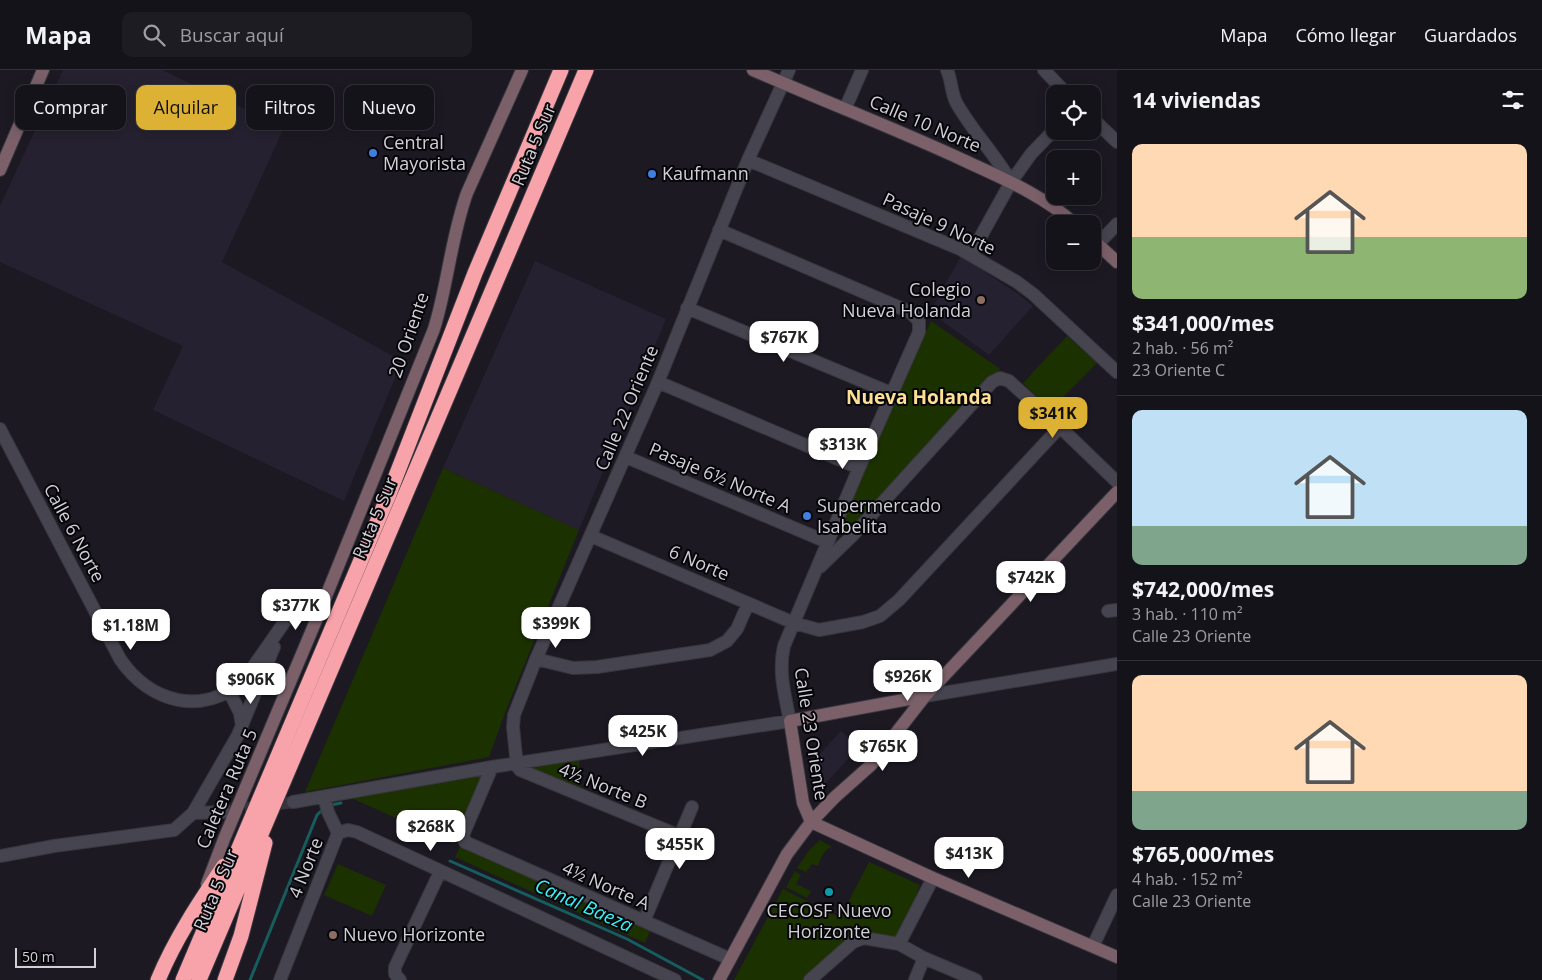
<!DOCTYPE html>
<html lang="es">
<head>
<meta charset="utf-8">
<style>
	body { margin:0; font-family:"Open Sans",sans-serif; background:#1e1c23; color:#f1f3f6; height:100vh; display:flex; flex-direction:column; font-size:19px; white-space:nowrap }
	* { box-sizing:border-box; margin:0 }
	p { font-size:16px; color:#9d9ea2 }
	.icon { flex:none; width:28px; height:28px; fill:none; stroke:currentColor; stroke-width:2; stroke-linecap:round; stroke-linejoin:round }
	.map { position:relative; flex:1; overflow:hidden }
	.panel { display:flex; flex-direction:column; background:#15131a; width:425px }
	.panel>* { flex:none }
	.guide { position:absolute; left:15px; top:15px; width:475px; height:45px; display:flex; gap:10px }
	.fabs { position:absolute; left:1046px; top:15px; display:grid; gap:10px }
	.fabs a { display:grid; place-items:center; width:55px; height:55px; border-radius:10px; background:#15131a; box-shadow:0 2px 12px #0003,0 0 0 1px #343239; font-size:25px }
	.scale { position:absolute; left:15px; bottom:12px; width:81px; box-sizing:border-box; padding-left:5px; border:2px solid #d1d0d7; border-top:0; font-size:14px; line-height:18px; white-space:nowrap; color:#d1d0d7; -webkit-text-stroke:4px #060509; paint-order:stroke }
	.price { position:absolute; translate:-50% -42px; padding:0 11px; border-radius:10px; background:#fff; color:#222; font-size:16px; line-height:32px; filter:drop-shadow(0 1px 2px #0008) }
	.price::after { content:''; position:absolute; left:50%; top:30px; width:15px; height:11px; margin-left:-8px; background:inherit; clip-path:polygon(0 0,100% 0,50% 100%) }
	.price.current { background:#ddb133; color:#111 }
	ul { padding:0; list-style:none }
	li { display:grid; align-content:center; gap:10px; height:265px; padding:0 15px }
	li+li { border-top:1px solid #343239 }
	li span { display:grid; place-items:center; height:155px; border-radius:10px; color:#555 }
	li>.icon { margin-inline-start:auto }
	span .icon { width:90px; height:90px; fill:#fffc; stroke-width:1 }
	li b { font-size:21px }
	h2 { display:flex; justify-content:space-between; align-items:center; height:60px; padding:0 15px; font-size:21px }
	.pill { padding:0 18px; border-radius:10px; background:#15131a; box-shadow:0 2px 12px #0003,0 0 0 1px #343239; font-size:18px; line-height:45px }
	.pill.current { background:#ddb133; color:#111 }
	header { display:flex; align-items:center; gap:30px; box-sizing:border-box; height:70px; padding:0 25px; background:#15131a; border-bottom:1px solid #343239 }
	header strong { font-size:24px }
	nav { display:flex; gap:28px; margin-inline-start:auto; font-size:18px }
	.search { width:350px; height:45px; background:#1e1c23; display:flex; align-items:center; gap:12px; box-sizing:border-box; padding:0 18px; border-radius:10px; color:#9d9ea2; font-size:19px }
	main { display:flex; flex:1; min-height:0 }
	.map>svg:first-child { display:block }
	.built { fill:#252130 }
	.green { fill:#1c3100 }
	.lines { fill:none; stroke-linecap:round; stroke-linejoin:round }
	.stream { stroke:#165d5e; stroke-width:3 }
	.street-tunnel { stroke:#37343e; stroke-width:12; stroke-dasharray:12 6; stroke-linecap:butt }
	.street-casing { stroke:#37363d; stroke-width:14 }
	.secondary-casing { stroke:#37363d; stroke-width:14 }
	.highway-casing { stroke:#37363d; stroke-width:17 }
	.street { stroke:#46444f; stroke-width:12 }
	.secondary { stroke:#7b606a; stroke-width:12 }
	.highway { stroke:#f8a2aa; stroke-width:15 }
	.shop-dot { fill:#3f7fe0; stroke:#060509; stroke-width:2 }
	.education-dot { fill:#8d6e63; stroke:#060509; stroke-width:2 }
	.culture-dot { fill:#0f9aa8; stroke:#060509; stroke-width:2 }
	.labels { text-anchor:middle; stroke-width:4; stroke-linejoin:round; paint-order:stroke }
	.street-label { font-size:18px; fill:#d1d0d7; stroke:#060509 }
	.poi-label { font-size:18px; fill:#d1d0d7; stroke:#060509; text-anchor:start }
	.neighbourhood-label { font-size:19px; font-weight:bold; fill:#fee094; stroke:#060509 }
	.water-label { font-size:19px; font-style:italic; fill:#35f3f6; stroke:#060509 }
</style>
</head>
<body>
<header>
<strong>Mapa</strong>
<div class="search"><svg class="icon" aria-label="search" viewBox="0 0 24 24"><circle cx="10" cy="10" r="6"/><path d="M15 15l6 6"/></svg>Buscar aquí</div>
<nav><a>Mapa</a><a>Cómo llegar</a><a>Guardados</a></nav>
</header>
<main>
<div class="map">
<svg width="1117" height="910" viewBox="0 0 1117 910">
	<rect width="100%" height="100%" fill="#1c1923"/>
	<path class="built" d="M63,0H162L284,57L269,91L222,192L402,291L344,431L153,340L183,276L0,192V136Z
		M961,186L1018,224L1033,236L989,285L930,242Z
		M535,191L666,249L579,460L443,398Z
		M841,661L859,677L825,714L808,697Z"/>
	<path class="green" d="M931,251L1000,299L850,459L833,465Z
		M1067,266L1097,293L1050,340L1023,313Z
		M443,398L579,460L507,638L489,687L305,722Z
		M579,690L581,717L529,698H530Z
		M484,705L454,774L349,727Z
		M820,770L832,777C823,780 821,788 818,796L812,794L806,802L797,798L810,779Z
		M461,775L651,859L645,873L455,787Z
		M869,792L920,815L898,874L863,866L807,910H734L783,819L840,848Z
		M338,794L386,815L372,846L324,825Z
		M795,801L801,805L796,814L811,821L807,828L786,817Z"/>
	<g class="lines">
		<path class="stream" d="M331,735L341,733
			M450,791L627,869L703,910
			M250,910L317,745L323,739"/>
		<path class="street-tunnel" d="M227,741L293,732"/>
		<g class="street-casing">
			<path id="street" d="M947,0C952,11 951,24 957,34C973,62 995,84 1011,112
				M1044,0L1067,24
				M845,39L862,0
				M1092,48L1117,72
				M748,90L960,179L1017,212L1033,224L1117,302
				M1098,174L1117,154
				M971,184L1011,112L1031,84L1055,59
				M687,238L891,323
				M658,312L859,398
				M0,359L120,589C150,633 203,647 244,610L299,531L320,541
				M626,387L827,472
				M591,466L794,553L819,560L863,552L880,546L899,530L1060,357
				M820,497L853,465L992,312L1000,308L1009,311L1060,357L1117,412
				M1108,541L1117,540
				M536,589L573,598L597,597L710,580L727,571L737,559L748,534
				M229,621L240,643L242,656
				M925,626L1117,594
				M492,697L463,765L465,772L730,889
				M324,727L328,742L338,763
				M293,732L492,697L790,651C785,626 778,601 784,576L859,398L919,262V251L910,242L719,160
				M193,743L238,665L274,577
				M680,766L520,700L517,696L513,657L514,645L536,589L658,312L748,90L789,0
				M0,786L54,776L174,760L193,743L224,742
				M644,851L692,737
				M899,874L933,808
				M1093,876L1117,825
				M280,910L338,763L348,760L357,762L675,910
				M400,910L395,904V897L440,802
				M810,910L853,872L864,868L899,874L924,888L976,910
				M915,910L924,888"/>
		</g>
		<g class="secondary-casing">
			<path id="secondary" d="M753,0C823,31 894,58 963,90C1002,108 1043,125 1075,154
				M0,100L43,0
				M1092,169L1117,192
				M811,752L933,808L1117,887
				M811,752L803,733L790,651L925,626
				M207,814L224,769L320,541L434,259C448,214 451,167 467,123L522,0
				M719,910L787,784L811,752L835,727L871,695L925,626L1117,422"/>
		</g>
		<g class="highway-casing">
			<path id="highway" d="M158,910C175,869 199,833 224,796
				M183,910L389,424L475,203L561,0
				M199,910L586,0
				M225,910L241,866L265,773"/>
		</g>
		<use href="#street" class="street"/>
		<use href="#secondary" class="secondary"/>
		<use href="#highway" class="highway"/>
	</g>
	<g class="shop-dot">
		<circle cx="373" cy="83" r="5"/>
		<circle cx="652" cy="104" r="5"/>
		<circle cx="807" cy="446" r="5"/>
	</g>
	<g class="education-dot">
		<circle cx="981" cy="230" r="5"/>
		<circle cx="333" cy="865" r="5"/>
	</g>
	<circle class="culture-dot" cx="829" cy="822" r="5"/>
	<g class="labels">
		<g class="street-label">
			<text transform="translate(925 54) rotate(23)" y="6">Calle 10 Norte</text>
			<text transform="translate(534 75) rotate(-67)" y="6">Ruta 5 Sur</text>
			<text transform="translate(939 154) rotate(25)" y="6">Pasaje 9 Norte</text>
			<text transform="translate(409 265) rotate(-71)" y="6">20 Oriente</text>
			<text transform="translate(627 338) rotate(-67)" y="6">Calle 22 Oriente</text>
			<text transform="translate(720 408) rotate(23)" y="6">Pasaje 6½ Norte A</text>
			<text transform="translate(375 448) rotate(-67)" y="6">Ruta 5 Sur</text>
			<text transform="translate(74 463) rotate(62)" y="6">Calle 6 Norte</text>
			<text transform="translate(699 493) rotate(23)" y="6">6 Norte</text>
			<text transform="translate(811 664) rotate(81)" y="6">Calle 23 Oriente</text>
			<text transform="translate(603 716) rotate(22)" y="6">4½ Norte B</text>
			<text transform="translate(227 719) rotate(-67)" y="6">Caletera Ruta 5</text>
			<text transform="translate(306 798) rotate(-68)" y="6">4 Norte</text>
			<text transform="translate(606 816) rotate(24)" y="6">4½ Norte A</text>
			<text transform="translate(216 820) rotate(-67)" y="6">Ruta 5 Sur</text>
		</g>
		<g class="poi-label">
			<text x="383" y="79">Central<tspan x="383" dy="21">Mayorista</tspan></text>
			<text x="662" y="110">Kaufmann</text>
			<text x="971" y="226" text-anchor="end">Colegio<tspan x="971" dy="21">Nueva Holanda</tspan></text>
			<text x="817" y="442">Supermercado<tspan x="817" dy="21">Isabelita</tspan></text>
			<text x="829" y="847" text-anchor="middle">CECOSF Nuevo<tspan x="829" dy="21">Horizonte</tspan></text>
			<text x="343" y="871">Nuevo Horizonte</text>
		</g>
		<g class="neighbourhood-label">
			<text x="919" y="334">Nueva Holanda</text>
		</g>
		<g class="water-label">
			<text transform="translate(584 835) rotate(24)" y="7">Canal Baeza</text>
		</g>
	</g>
</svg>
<div class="fabs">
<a><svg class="icon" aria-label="locate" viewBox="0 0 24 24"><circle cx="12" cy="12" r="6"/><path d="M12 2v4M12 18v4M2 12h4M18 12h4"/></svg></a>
<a>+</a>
<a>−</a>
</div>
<div class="scale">50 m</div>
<b class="price" style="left:784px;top:293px">$767K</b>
<b class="price current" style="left:1053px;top:369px">$341K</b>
<b class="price" style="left:843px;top:400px">$313K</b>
<b class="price" style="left:1031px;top:533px">$742K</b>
<b class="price" style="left:296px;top:561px">$377K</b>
<b class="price" style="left:556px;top:579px">$399K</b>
<b class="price" style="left:131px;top:581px">$1.18M</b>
<b class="price" style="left:908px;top:632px">$926K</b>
<b class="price" style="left:251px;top:635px">$906K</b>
<b class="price" style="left:643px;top:687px">$425K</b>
<b class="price" style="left:883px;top:702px">$765K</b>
<b class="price" style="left:431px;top:782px">$268K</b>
<b class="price" style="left:680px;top:800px">$455K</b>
<b class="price" style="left:969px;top:809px">$413K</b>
<div class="guide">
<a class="pill">Comprar</a>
<a class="pill current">Alquilar</a>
<a class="pill">Filtros</a>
<a class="pill">Nuevo</a>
</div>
</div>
<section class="panel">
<h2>14 viviendas<svg class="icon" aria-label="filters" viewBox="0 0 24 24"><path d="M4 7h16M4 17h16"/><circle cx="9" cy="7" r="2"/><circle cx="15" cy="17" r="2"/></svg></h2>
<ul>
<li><span style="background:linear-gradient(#ffd9b3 60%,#8fb573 0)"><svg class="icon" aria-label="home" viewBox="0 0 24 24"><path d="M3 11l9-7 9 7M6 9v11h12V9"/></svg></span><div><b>$341,000/mes</b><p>2 hab. · 56 m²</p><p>23 Oriente C</p></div></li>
<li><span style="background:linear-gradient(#bfe0f5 75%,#7fa58c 0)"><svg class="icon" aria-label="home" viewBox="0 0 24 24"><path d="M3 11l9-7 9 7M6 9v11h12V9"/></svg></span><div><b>$742,000/mes</b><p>3 hab. · 110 m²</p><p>Calle 23 Oriente</p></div></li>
<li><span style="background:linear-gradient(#ffd9b3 75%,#7fa58c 0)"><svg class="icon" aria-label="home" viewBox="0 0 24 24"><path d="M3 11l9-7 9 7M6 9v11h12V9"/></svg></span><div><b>$765,000/mes</b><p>4 hab. · 152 m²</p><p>Calle 23 Oriente</p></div></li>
</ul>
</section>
</main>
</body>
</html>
